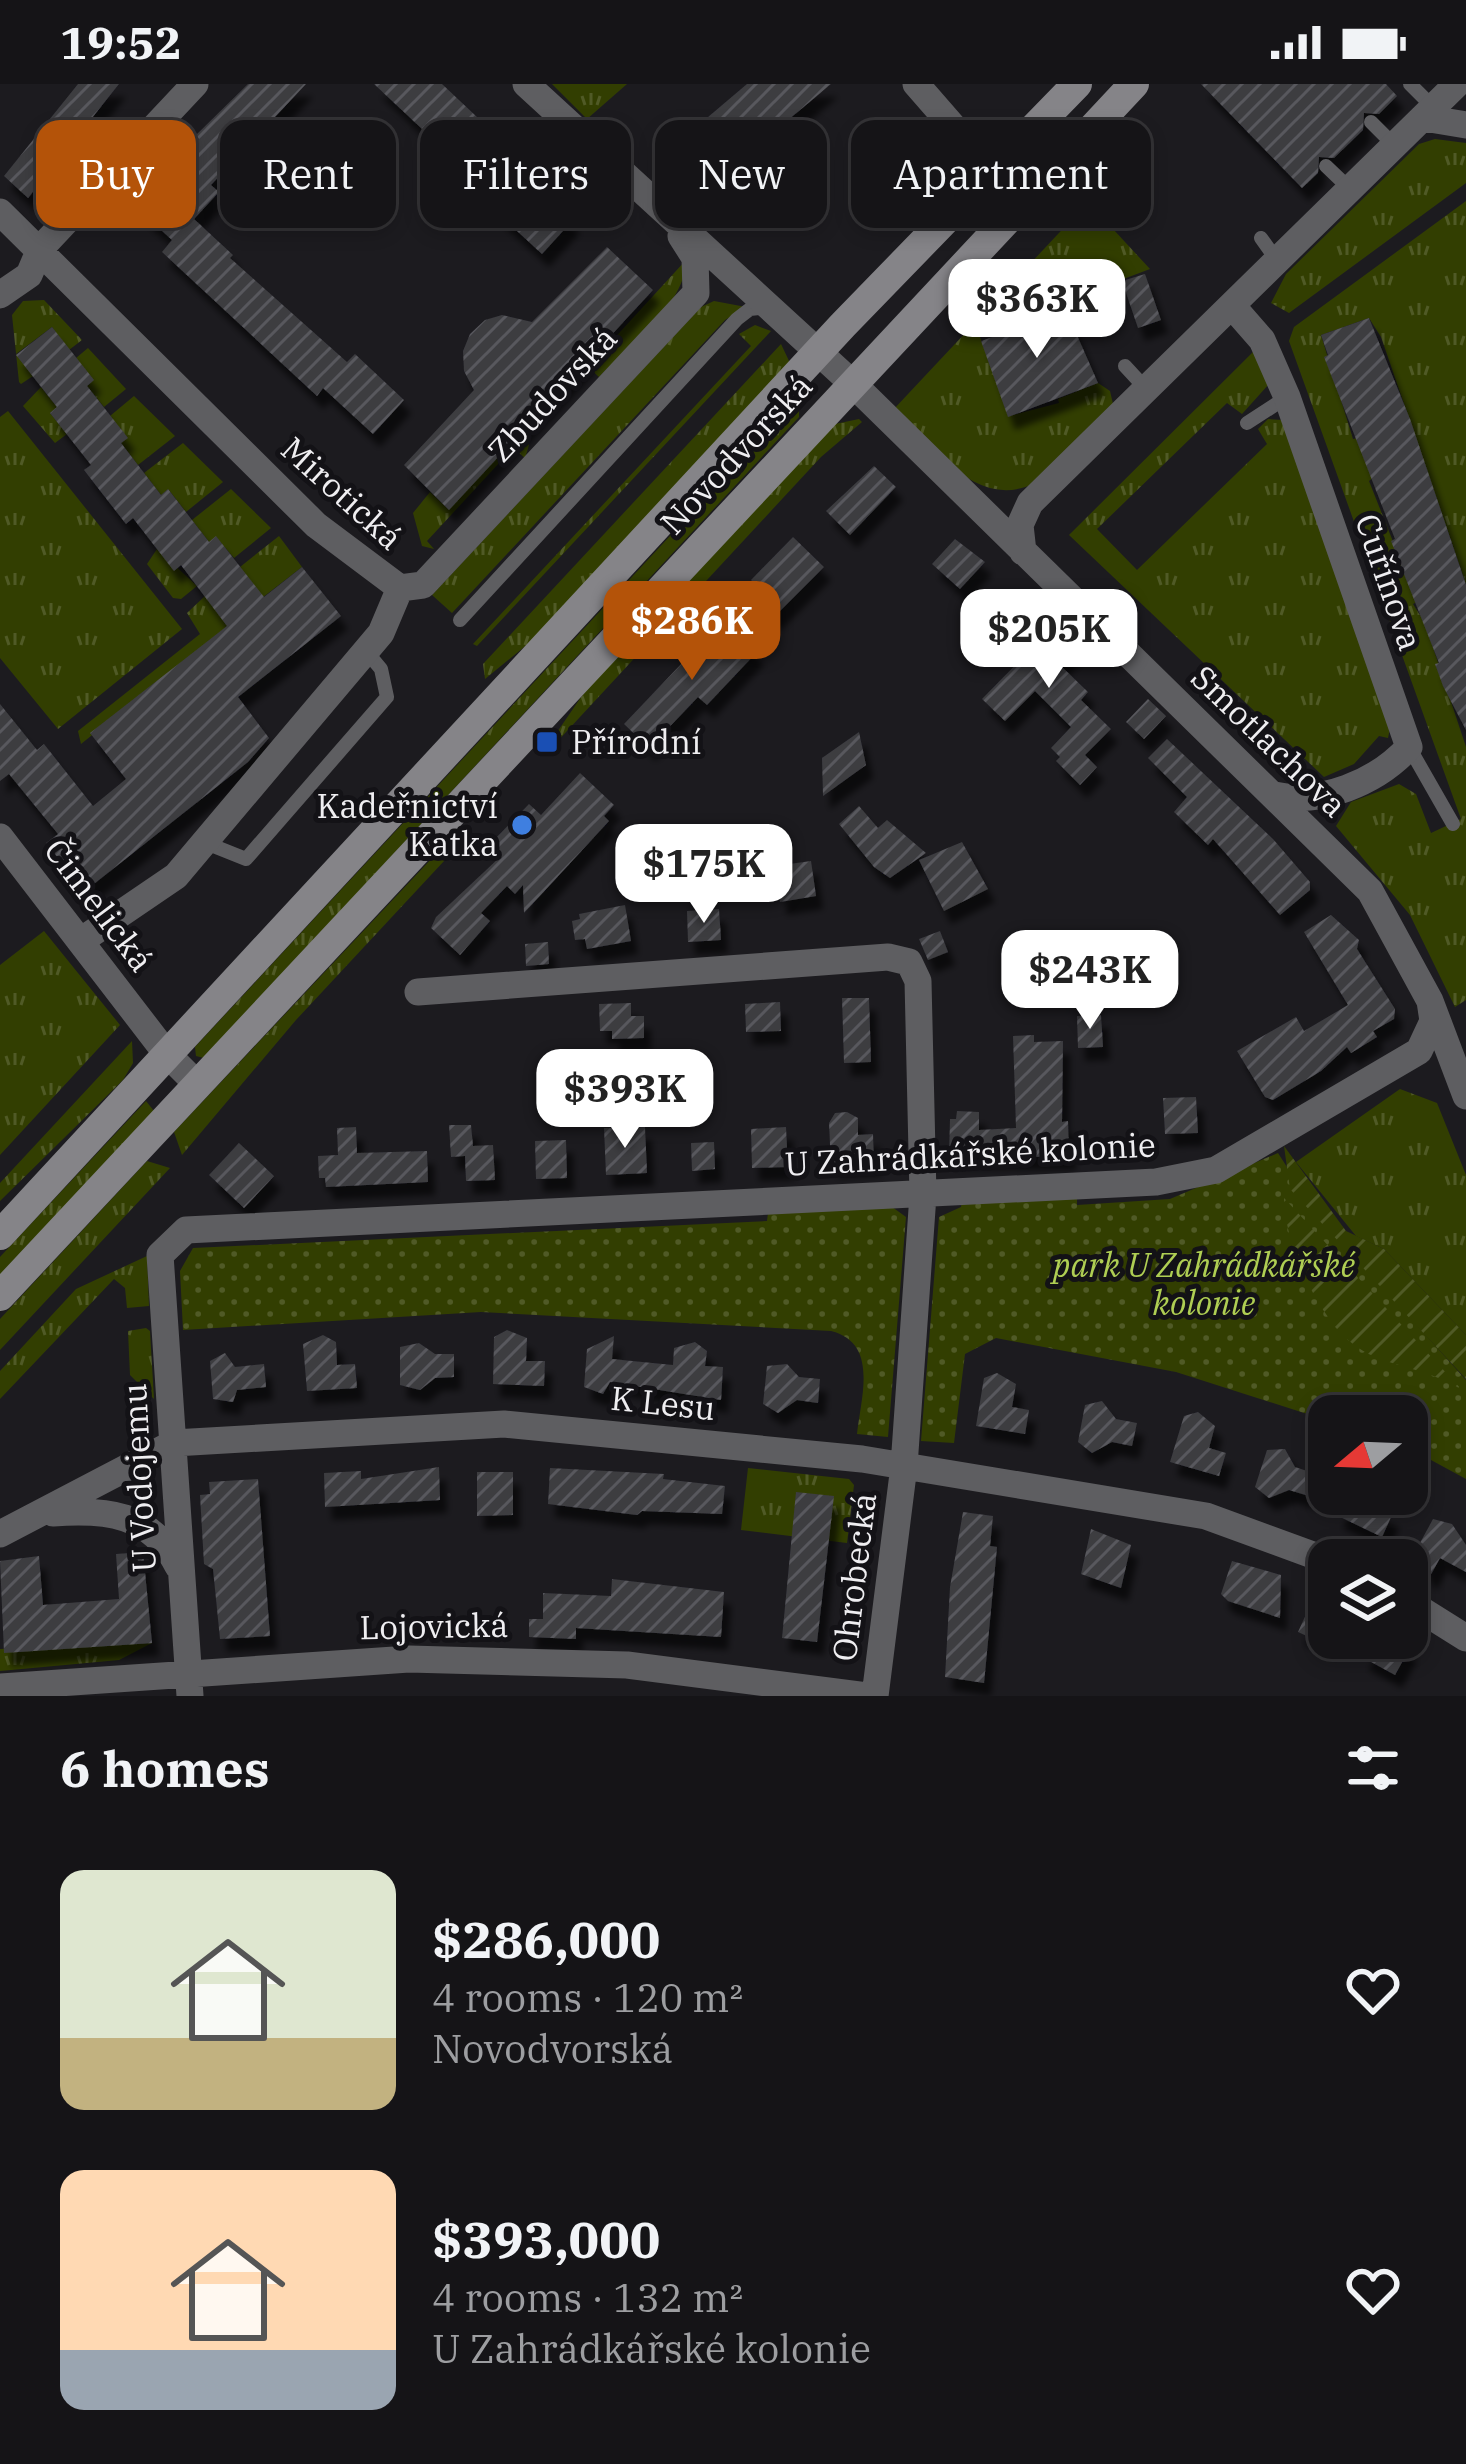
<!DOCTYPE html>
<html lang="en">
<head>
<meta charset="utf-8">
<style>
	body { margin:0; font-family:"IBM Plex Serif",serif; background:#222124; color:#f1f3f6; height:100vh; display:flex; flex-direction:column; font-size:45px; white-space:nowrap }
	* { box-sizing:border-box; margin:0 }
	p { font-size:39px; color:#9d9ea1 }
	.icon { flex:none; width:66px; height:66px; fill:none; stroke:currentColor; stroke-width:2; stroke-linecap:round; stroke-linejoin:round }
	.map { position:relative; height:1612px; overflow:hidden }
	.drawer { display:flex; flex-direction:column; background:#151417; flex:1 }
	.drawer>* { flex:none }
	.guide { position:absolute; left:36px; top:36px; width:1395px; height:108px; display:flex; gap:24px }
	.needle { width:78px; rotate:251deg }
	.controls { position:absolute; left:1308px; top:1311px; display:grid; gap:24px }
	.controls a { display:grid; place-items:center; width:120px; height:120px; border-radius:24px; background:#151417; box-shadow:0 6px 18px #0003,0 0 0 3px #343336; font-size:60px }
	.price { position:absolute; translate:-50% -102px; padding:0 27px; border-radius:24px; background:#fff; color:#222; font-size:39px; line-height:78px; filter:drop-shadow(0 3px 6px #0008) }
	.price::after { content:''; position:absolute; left:50%; top:72px; width:36px; height:27px; margin-left:-18px; background:inherit; clip-path:polygon(0 0,100% 0,50% 100%) }
	.price.active { background:#b45309; color:#fff }
	ul { padding:0; list-style:none }
	li { display:flex; align-items:center; gap:36px; height:300px; padding:0 60px }
	li span { display:grid; place-items:center; flex:none; width:336px; height:240px; border-radius:24px; color:#555 }
	li>.icon { margin-inline-start:auto }
	span .icon { width:144px; height:144px; fill:#fffc; stroke-width:1 }
	li b { font-size:51px }
	h2 { display:flex; justify-content:space-between; align-items:center; height:144px; padding:0 60px; font-size:51px }
	.pill { padding:0 42px; border-radius:24px; background:#151417; box-shadow:0 6px 18px #0003,0 0 0 3px #343336; font-size:42px; line-height:108px }
	.pill.active { background:#b45309; color:#fff }
	.status { display:flex; justify-content:space-between; align-items:center; height:84px; padding:0 60px; background:#151417; direction:ltr }
	.status svg { height:33px; fill:currentColor }
	.map>svg:first-child { display:block }
	.grass { fill:url(#grass-tufts) }
	.park { fill:url(#park-dots) }
	.garden { fill:url(#garden-furrows) }
	.building { fill:url(#building-hatch); filter:url(#shadow) }
	.lines { fill:none; stroke-linecap:round; stroke-linejoin:round }
	.service { stroke:#5e5e61; stroke-width:14 }
	.minor { stroke:#5e5e61; stroke-width:27 }
	.secondary { stroke:#858488; stroke-width:30 }
	.transit-dot { fill:#1a4fb4; stroke:#131216; stroke-width:4.5 }
	.shop-dot { fill:#3f7fe0; stroke:#131216; stroke-width:4.5 }
	.labels { text-anchor:middle; stroke-width:10; stroke-linejoin:round; paint-order:stroke }
	.street-label { font-size:33px; fill:#efeef1; stroke:#131216 }
	.poi-label { font-size:33px; fill:#efeef1; stroke:#131216; text-anchor:start }
	.park-label { font-size:33px; font-style:italic; fill:#afce53; stroke:#131216 }
</style>
</head>
<body>
<div class="status"><b>19:52</b><svg viewBox="0 0 49 12"><path d="M0 12V9h3v3zM5 12V6h3v6zM10 12V3h3v9zM15 12V0h3v12zM26 1h20v11H26zM47 4h2v5h-2z"/></svg></div>
<div class="map">
<svg width="1466" height="1612" viewBox="0 0 1466 1612">
	<defs>
		<pattern id="grass-tufts" width="24" height="20" patternUnits="userSpaceOnUse" patternTransform="scale(3)"><rect width="24" height="20" fill="#323e01"/><path d="M3 7l-1-3M5 7V3M7 7l1-3M15 17l-1-3M17 17v-4M19 17l1-3" fill="none" stroke="#505a26"/></pattern>
		<pattern id="park-dots" width="8" height="8" patternUnits="userSpaceOnUse" patternTransform="scale(3)"><rect width="8" height="8" fill="#323e01"/><path d="M2 2h.1M6 6h.1" fill="none" stroke="#505a26" stroke-width="1.8" stroke-linecap="round"/></pattern>
		<pattern id="garden-furrows" width="10" height="10" patternUnits="userSpaceOnUse" patternTransform="scale(3)"><rect width="10" height="10" fill="#323e01"/><path d="M-1 1l2-2M0 10L10 0M9 11l2-2" fill="none" stroke="#505a26"/></pattern>
		<pattern id="building-hatch" width="6" height="6" patternUnits="userSpaceOnUse" patternTransform="scale(3)"><rect width="6" height="6" fill="#3c3c41"/><path d="M-1 1l2-2M0 6l6-6M5 7l2-2" fill="none" stroke="#58585d"/></pattern>
		<filter id="shadow"><feDropShadow dx="7" dy="13" stdDeviation="3" flood-color="#0009"/></filter>
	</defs>
	<rect width="100%" height="100%" fill="#1c1b1f"/>
	<path class="grass" d="M552,0H627L587,35Z
		M1435,55L1466,59V99L1289,229L1271,219L1286,190L1419,60Z
		M1466,117V500L1381,253L1369,234L1321,251L1353,355L1358,354L1373,394L1369,397L1417,518L1413,520L1425,539L1466,663V916L1455,923L1410,831L1336,742L1351,718L1399,700L1416,710L1431,749L1461,735L1289,257L1294,243Z
		M1088,118L1150,185L1065,217L1052,231L1035,238L1027,220L1012,246L980,253L1009,332L1059,319L1058,315L1098,299L1110,307L1113,320L1035,399C977,428 932,362 893,326Z
		M686,176C686,220 629,262 599,293L588,283Z
		M44,216L82,256L69,266L52,243L16,270L33,292L21,300L19,298L12,231L23,217Z
		M714,217L746,223L725,236L452,529L432,511L701,223Z
		M755,241L771,247L477,562L473,560L751,262L739,250Z
		M781,260L790,279L540,550L485,595L483,580Z
		M88,264L126,305L104,323L87,302L93,296L76,274Z
		M1254,267L1269,300L1242,330L1227,319L1097,445L1137,486L1267,360L1258,345L1268,335L1282,336L1391,640L1388,654L1379,652L1354,680L1324,693L1069,451Z
		M41,303L57,323L50,329L67,350L55,359L23,322Z
		M134,312L175,352L138,381L121,359L127,353L110,332Z
		M799,323V333L204,974L196,972L195,963L789,324Z
		M8,327L182,545L58,645L0,574V333Z
		M859,335L862,338L821,373L554,661L551,657L590,600L835,340Z
		M523,346L529,361L525,374L513,364L427,457L434,465L422,462L413,429L430,408L448,425Z
		M183,359L223,398L186,428L169,406L161,411L144,389Z
		M231,405L271,444L234,474L216,453L209,458L192,436Z
		M279,452L302,483L258,517L240,483Z
		M157,465L197,502L181,515L173,514L147,480Z
		M205,512L240,532L81,660L78,647L200,550L187,529Z
		M451,754L458,762L296,936L182,1071L174,1048Z
		M44,847L120,941L0,1071V881Z
		M132,957L133,979L123,996L0,1117V1099Z
		M1400,1005L1437,1019L1466,1091V1251L1384,1165L1356,1152L1296,1078Z
		M146,1017L154,1027L0,1193V1173Z
		M147,1077L170,1084L0,1266V1235Z
		M147,1172L149,1222L127,1224L125,1204L114,1195L0,1315V1287L76,1205Z
		M146,1244L150,1247L154,1315L130,1291L128,1247Z
		M748,1384L849,1395L854,1401L847,1459L741,1446Z
		M152,1559L119,1576L0,1587V1565Z"/>
	<path class="park" d="M1278,1069L1317,1130L1466,1296V1395L1407,1363V1332H1329V1337L1176,1288L996,1254L965,1270L954,1359L921,1357L939,1133L961,1123L962,1117L1077,1112V1121L1170,1115Z
		M888,1120L906,1133L888,1353L857,1350C861,1313 879,1259 831,1247L481,1228L183,1246L180,1187L193,1164L767,1137L768,1129Z"/>
	<path class="garden" d="M1284,1062L1346,1147L1384,1165L1466,1251V1295L1290,1105Z
		M1284,1114L1462,1306C1429,1284 1383,1282 1357,1263C1319,1237 1284,1159 1284,1114Z"/>
	<path class="building" d="M78,0H119L28,114L4,92Z
		M248,0H306L211,101L219,108L194,135L233,171L230,174L347,278L355,270L404,316L373,350L323,304L317,312L162,168L172,156L139,126L184,78L180,73L199,55L195,52Z
		M374,0H442L531,84L524,91L573,136L542,170L492,124L499,117Z
		M747,0H831L701,109L662,72Z
		M1201,0H1386L1397,12L1379,30L1364,29L1363,46L1334,74L1319,73L1318,89L1302,104Z
		M607,163L653,206L449,426L404,381L474,306L464,287L463,267L470,250L485,236L502,231L532,238Z
		M1145,190L1161,236L1138,244L1122,197Z
		M1029,220L1035,238L1066,226L1098,299L1008,333L981,257L1012,246L1006,228Z
		M1369,234L1410,335L1466,501V646L1443,602L1435,580L1439,579L1391,457L1395,455L1324,273L1328,271L1321,251Z
		M52,243L94,296L87,302L128,354L121,359L161,411L168,405L209,458L216,452L264,513L302,483L341,532L238,613L269,654L248,678L85,807L46,759L58,750L9,690L0,697V620L37,666L44,660L93,722L126,695L90,649L227,542L181,481L174,487L133,434L126,440L84,386L91,381L50,329L57,323L16,271Z
		M874,382L896,403L850,451L826,427Z
		M793,453L824,483L774,533L748,509L756,501L751,496Z
		M955,455L985,478L960,505L932,480Z
		M1029,520L1075,565L1060,581L1088,608L1081,616L1111,645L1085,671L1097,683L1080,701L1056,677L1060,673L1051,664L1071,643L1035,607L1005,637L982,615L1027,569L1004,546Z
		M723,536L757,568L707,621L698,613L649,664L624,640Z
		M1148,615L1166,632L1144,655L1126,638Z
		M859,648L866,681L823,712L822,674Z
		M1167,655L1273,755L1310,798V806L1280,831L1213,755L1208,761L1174,728L1187,713L1148,674Z
		M580,689L614,721L604,732L609,737L524,829L523,801L515,810L507,802L481,829L490,837L460,871L431,844L436,833L500,773L489,761L529,720L541,731Z
		M859,722L878,744L887,736L926,769L890,794L874,783L839,740Z
		M962,758L988,805L944,827L919,776Z
		M811,777L816,812L780,818L775,782Z
		M625,821L631,857L587,865L585,855L575,856L572,837L580,835L579,830Z
		M719,825L721,856L688,858L687,827Z
		M1331,831L1359,856L1357,865L1395,925L1394,935L1373,947L1377,953L1351,969L1347,963L1321,987L1273,1016L1265,1013L1237,967L1296,933L1304,947L1348,921L1304,848Z
		M940,847L948,868L928,876L919,855Z
		M548,858L549,880L526,882L525,860Z
		M842,914H869L871,978L844,979Z
		M780,918L781,947L746,948L745,920Z
		M631,919V932H644V954L612,955V947H600L599,920Z
		M1101,931L1103,963L1078,964L1077,932Z
		M1034,951V958L1063,957L1062,1038L1068,1037L1069,1073L949,1072L950,1035H956L957,1027L979,1028V1046L1016,1044L1013,952Z
		M1196,1013L1198,1049L1165,1050L1163,1014Z
		M847,1028L858,1034V1051L873,1050L874,1079L831,1081L829,1039L835,1029Z
		M449,1041H471L473,1062L493,1061L495,1096L466,1097L465,1072L451,1073Z
		M356,1043L357,1069L427,1067L428,1098L326,1103L325,1094H319L318,1072L338,1071L337,1044Z
		M645,1043L647,1089L606,1091L604,1044Z
		M786,1043L788,1083L752,1084L751,1045Z
		M566,1056L567,1094L536,1095L535,1057Z
		M714,1058L715,1085L692,1087L691,1059Z
		M239,1059L274,1092L244,1124L209,1091Z
		M507,1246L527,1254L526,1277H545L544,1302L493,1300L494,1253Z
		M323,1251L336,1258L337,1281L355,1280L357,1304L307,1307L303,1260Z
		M614,1252L612,1275L673,1281L674,1264L695,1258L707,1267L705,1282L723,1283L721,1316L610,1298L603,1310L584,1303L587,1265Z
		M419,1259L435,1270H454V1293L435,1294L420,1306L400,1301V1263Z
		M225,1269L235,1283L264,1280L266,1303L237,1306L233,1318L213,1315L210,1277Z
		M787,1280L799,1293L820,1295L818,1319L797,1316L778,1329L763,1320L767,1282Z
		M997,1289L1016,1300L1012,1323L1029,1326L1025,1350L976,1342L984,1294Z
		M1102,1317L1116,1335L1137,1339L1132,1362L1112,1358L1092,1369L1078,1358L1085,1321Z
		M1198,1328L1215,1342L1209,1364L1226,1369L1219,1392L1170,1378L1184,1332Z
		M1285,1365L1295,1383L1316,1390L1309,1412L1289,1406L1269,1414L1255,1403L1267,1366Z
		M439,1383L440,1416L325,1423L324,1389L361,1387V1395Z
		M550,1384L664,1390L663,1395L725,1402L722,1430L642,1427L637,1431L548,1420Z
		M477,1388H513V1431L477,1432Z
		M258,1395L270,1552L220,1555L213,1485L204,1480L200,1411L210,1410L209,1398Z
		M796,1408L834,1412L817,1558L782,1554Z
		M1346,1410H1382L1376,1423L1392,1431L1382,1453L1336,1431Z
		M963,1428L993,1432L990,1462L997,1463L984,1599L945,1593L950,1503Z
		M1433,1435L1452,1440L1466,1461V1488L1440,1474L1429,1494L1415,1468Z
		M1091,1445L1131,1461L1121,1504L1081,1490Z
		M143,1468L152,1559L4,1569L0,1477L39,1472L43,1521L119,1515L116,1470Z
		M1232,1477L1281,1491L1280,1534L1228,1517L1221,1510Z
		M612,1495L724,1508L721,1553L576,1544V1555L529,1553V1535H543V1509L611,1512Z
		M1313,1515L1329,1522V1562L1298,1548Z
		M1373,1554H1393L1410,1564L1395,1591L1362,1573Z"/>
	<g class="lines">
		<path class="service" d="M1410,0L1434,24
			M1371,38L1395,62
			M1326,82L1350,105
			M1261,154L1276,175
			M1125,282L1148,307
			M1247,339L1287,313
			M460,536L737,235L750,225L769,223
			M1409,663L1453,740
			M206,759L246,775L387,613L381,585L366,567"/>
		<path class="minor" d="M526,0L852,299L1370,807L1430,917L1466,1012
			M916,0L991,86
			M1424,34L1466,41
			M0,128L316,441L400,504
			M0,211L29,191L40,165L195,0
			M1234,224L1262,256L1287,313L1409,663C1376,699 1321,721 1274,711
			M1023,468L1020,441L1030,419L1457,0
			M400,504L423,501L696,209L695,174L681,152
			M0,753L166,969L196,999
			M82,856L176,792L381,549L400,504
			M418,908L888,873L909,878L918,897L923,1111L904,1382L875,1612
			M53,1429C106,1425 151,1429 178,1482
			M0,1450L174,1359L504,1340L862,1375L1206,1432L1329,1477
			M1407,1517L1466,1554
			M0,1603L409,1575L627,1581L867,1612
			M190,1612L160,1171L186,1146L1156,1098L1216,1086L1419,967L1433,937L1430,917"/>
		<path class="secondary" d="M0,1151L843,241L1077,0
			M0,1212L1134,0"/>
	</g>
	<rect class="transit-dot" x="535" y="646" width="24" height="24" rx="6"/>
	<circle class="shop-dot" cx="522" cy="741" r="12"/>
	<g class="labels">
		<g class="street-label">
			<text transform="translate(552 310) rotate(-47)" y="12">Zbudovská</text>
			<text transform="translate(736 370) rotate(-47)" y="12">Novodvorská</text>
			<text transform="translate(342 409) rotate(42)" y="12">Mirotická</text>
			<text transform="translate(1389 498) rotate(71)" y="12">Cuřínova</text>
			<text transform="translate(1269 657) rotate(44)" y="12">Smotlachova</text>
			<text transform="translate(99 821) rotate(53)" y="12">Čimelická</text>
			<text transform="translate(970 1070) rotate(-3)" y="12">U Zahrádkářské kolonie</text>
			<text transform="translate(663 1319) rotate(6)" y="12">K Lesu</text>
			<text transform="translate(139 1394) rotate(-93)" y="12">U Vodojemu</text>
			<text transform="translate(854 1493) rotate(-83)" y="12">Ohrobecká</text>
			<text transform="translate(434 1542) rotate(-1)" y="12">Lojovická</text>
		</g>
		<g class="poi-label">
			<text x="571" y="670">Přírodní</text>
			<text x="498" y="734" text-anchor="end">Kadeřnictví<tspan x="498" dy="38">Katka</tspan></text>
		</g>
		<g class="park-label">
			<text x="1204" y="1193">park U Zahrádkářské<tspan x="1204" dy="38">kolonie</tspan></text>
		</g>
	</g>
</svg>
<div class="controls">
<a><svg class="needle" viewBox="-14 -14 28 28"><path d="M0-13l5 13h-10z" fill="#e53935"/><path d="M0 13l5-13h-10z" fill="#9d9ea1"/></svg></a>
<a><svg class="icon" aria-label="layers" viewBox="0 0 24 24"><path d="M12 4l9 5-9 5-9-5zM3 14l9 5 9-5"/></svg></a>
</div>
<b class="price" style="left:1037px;top:277px">$363K</b>
<b class="price active" style="left:692px;top:599px">$286K</b>
<b class="price" style="left:1049px;top:607px">$205K</b>
<b class="price" style="left:704px;top:842px">$175K</b>
<b class="price" style="left:1090px;top:948px">$243K</b>
<b class="price" style="left:625px;top:1067px">$393K</b>
<div class="guide">
<a class="pill active">Buy</a>
<a class="pill">Rent</a>
<a class="pill">Filters</a>
<a class="pill">New</a>
<a class="pill">Apartment</a>
</div>
</div>
<section class="drawer">
<h2>6 homes<svg class="icon" aria-label="filters" viewBox="0 0 24 24"><path d="M4 7h16M4 17h16"/><circle cx="9" cy="7" r="2"/><circle cx="15" cy="17" r="2"/></svg></h2>
<ul>
<li><span style="background:linear-gradient(#dfe7d0 70%,#c2b280 0)"><svg class="icon" aria-label="home" viewBox="0 0 24 24"><path d="M3 11l9-7 9 7M6 9v11h12V9"/></svg></span><div><b>$286,000</b><p>4 rooms · 120 m²</p><p>Novodvorská</p></div><svg class="icon" aria-label="heart" viewBox="0 0 24 24"><path d="M12 20l-8-8c-3-5 5-10 8-4 3-6 11-1 8 4z"/></svg></li>
<li><span style="background:linear-gradient(#ffd9b3 75%,#9aa5b1 0)"><svg class="icon" aria-label="home" viewBox="0 0 24 24"><path d="M3 11l9-7 9 7M6 9v11h12V9"/></svg></span><div><b>$393,000</b><p>4 rooms · 132 m²</p><p>U Zahrádkářské kolonie</p></div><svg class="icon" aria-label="heart" viewBox="0 0 24 24"><path d="M12 20l-8-8c-3-5 5-10 8-4 3-6 11-1 8 4z"/></svg></li>
</ul>
</section>
</body>
</html>
